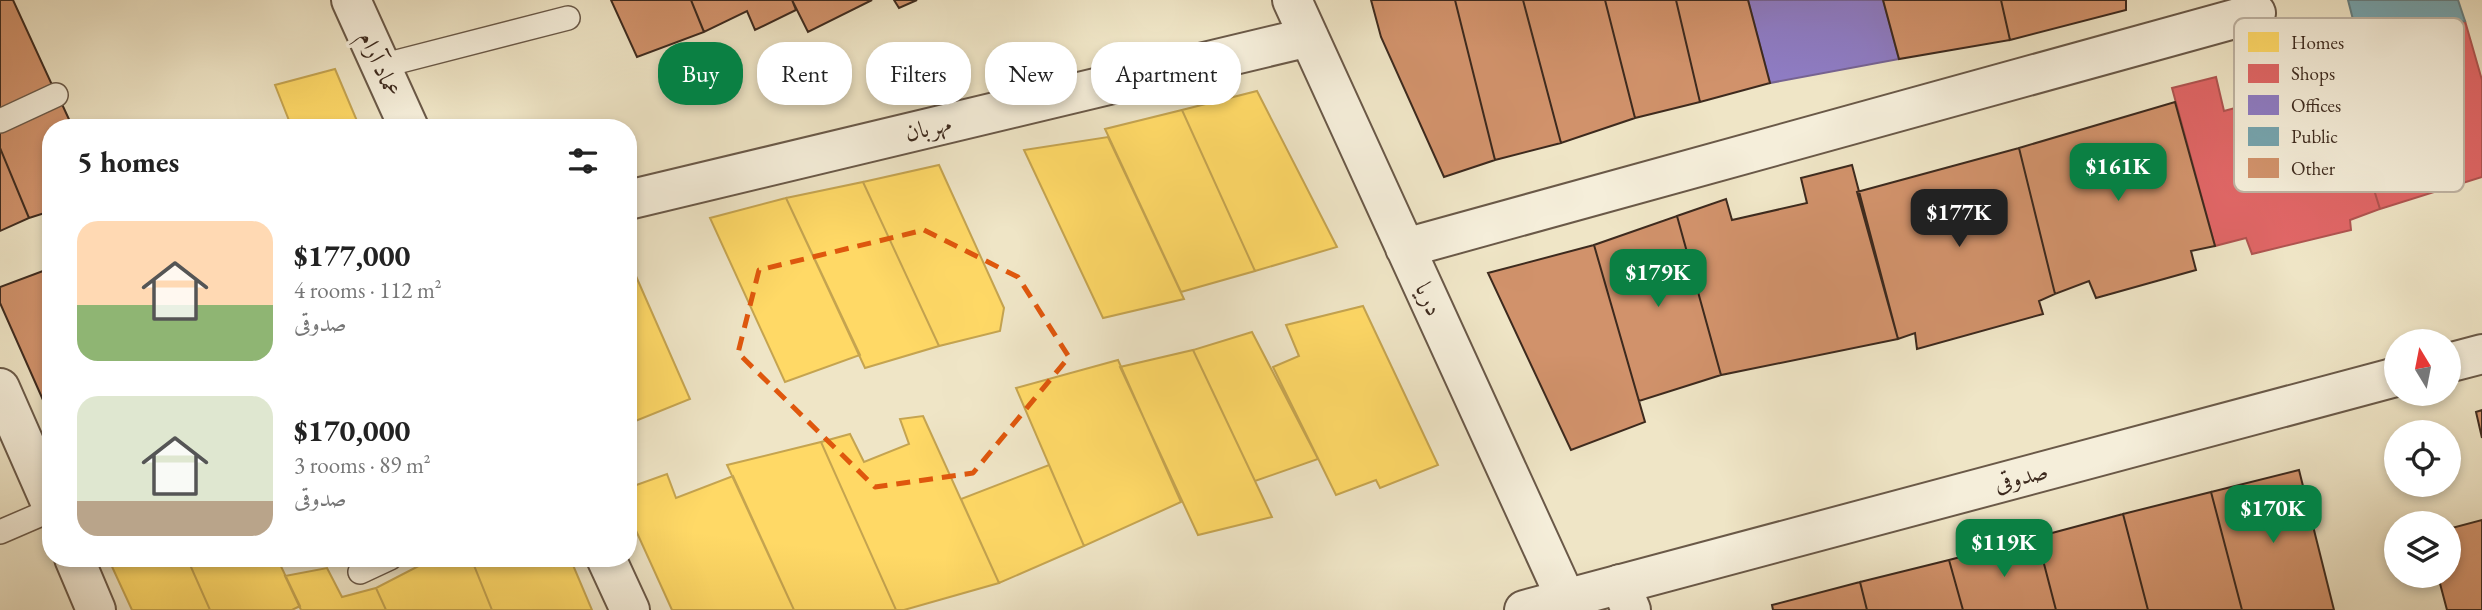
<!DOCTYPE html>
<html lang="en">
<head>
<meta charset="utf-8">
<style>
	body { margin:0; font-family:"EB Garamond",Amiri,serif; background:#f6f6f6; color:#222; height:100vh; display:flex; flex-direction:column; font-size:26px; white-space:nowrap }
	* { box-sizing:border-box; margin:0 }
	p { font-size:23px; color:#767676 }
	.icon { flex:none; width:38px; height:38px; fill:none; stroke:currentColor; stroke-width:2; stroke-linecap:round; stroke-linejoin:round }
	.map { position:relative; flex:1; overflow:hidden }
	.drawer { position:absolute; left:42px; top:119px; width:595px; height:448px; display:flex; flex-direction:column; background:#fff; border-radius:28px; box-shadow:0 4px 10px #0003 }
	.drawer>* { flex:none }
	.top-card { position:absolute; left:658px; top:42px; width:665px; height:63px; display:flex; gap:14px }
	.needle { width:46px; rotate:350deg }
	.controls { position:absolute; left:2384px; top:329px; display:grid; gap:14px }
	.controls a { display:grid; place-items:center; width:77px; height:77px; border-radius:50%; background:#fff; box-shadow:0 4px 10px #0003; font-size:35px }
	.price { position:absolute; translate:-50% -60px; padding:0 16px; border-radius:14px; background:#0b8043; color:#fff; font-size:23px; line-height:46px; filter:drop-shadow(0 2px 4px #0008) }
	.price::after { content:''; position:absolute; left:50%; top:42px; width:21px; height:16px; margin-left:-10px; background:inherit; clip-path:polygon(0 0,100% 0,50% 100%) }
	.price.on { background:#222; color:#fff }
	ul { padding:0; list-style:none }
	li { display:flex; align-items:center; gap:21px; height:175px; padding:0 35px }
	li span { display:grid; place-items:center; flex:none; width:196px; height:140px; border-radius:21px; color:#555 }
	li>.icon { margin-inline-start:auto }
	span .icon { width:84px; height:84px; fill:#fffc; stroke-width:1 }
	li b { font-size:30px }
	h2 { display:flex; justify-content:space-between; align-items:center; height:84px; padding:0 35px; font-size:30px }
	.chip { padding:0 24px; border-radius:28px; background:#fff; box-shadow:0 4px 10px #0003; font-size:24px; line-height:63px }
	.chip.on { background:#0b8043; color:#fff }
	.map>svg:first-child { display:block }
	.homes { fill:#ffd966; stroke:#c5a450; stroke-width:2 }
	.shops { fill:#e06666; stroke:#af5450; stroke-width:2 }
	.offices { fill:#8e7cc3; stroke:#766392; stroke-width:2 }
	.public { fill:#76a5af; stroke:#658084; stroke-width:2 }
	.building { fill:#d1926b; stroke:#3d2a1e; stroke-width:2 }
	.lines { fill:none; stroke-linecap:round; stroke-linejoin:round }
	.service-casing { stroke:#6a5948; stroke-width:26 }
	.minor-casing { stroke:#6a5948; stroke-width:42 }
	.tertiary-casing { stroke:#6a5948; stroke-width:42 }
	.service { stroke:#f5eeda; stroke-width:23 }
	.minor { stroke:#f5eeda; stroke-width:38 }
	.tertiary { stroke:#f5eeda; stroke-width:38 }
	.marked { fill:none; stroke:#df570d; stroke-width:5; stroke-dasharray:14 9; stroke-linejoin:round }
	.labels { text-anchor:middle; stroke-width:7; stroke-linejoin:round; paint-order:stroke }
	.street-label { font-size:24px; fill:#3d2a1e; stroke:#f5eeda }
	.key { fill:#f5eeda; stroke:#beb3a2; stroke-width:2 }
	.key-label { font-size:19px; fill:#3d2a1e }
</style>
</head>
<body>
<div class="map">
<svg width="2482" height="610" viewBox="0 0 2482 610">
	<rect width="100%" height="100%" fill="#efe5c6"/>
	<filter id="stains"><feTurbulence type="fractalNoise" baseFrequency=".00286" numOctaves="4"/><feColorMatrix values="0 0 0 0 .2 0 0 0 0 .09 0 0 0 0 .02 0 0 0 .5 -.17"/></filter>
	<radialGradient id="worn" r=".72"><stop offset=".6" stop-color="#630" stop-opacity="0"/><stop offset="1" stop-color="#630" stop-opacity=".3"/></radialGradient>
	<path class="homes" d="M335,69L360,128H292L275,85Z
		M1257,91L1337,247L1255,271L1182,110Z
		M1182,110L1255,271L1181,292L1105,129Z
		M1108,137L1184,299L1103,318L1024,150Z
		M939,165L1004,308L1000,331L939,346L863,182Z
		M863,182L939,346L865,368L786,198Z
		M786,198L860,355L785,382L710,218Z
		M628,258L690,399L628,424Z
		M1363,306L1438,465L1380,488L1376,480L1336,495L1273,367L1299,356L1286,325Z
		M1252,332L1318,459L1255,481L1193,350Z
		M1193,350L1272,517L1198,535L1120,367Z
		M1118,360L1181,502L1084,546L1016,388Z
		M923,416L999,583L904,610H896L821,442L850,434L864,462L909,444L900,419Z
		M821,442L896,610H794L727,465Z
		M1049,465L1084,546L999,583L961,499Z
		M667,474L676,498L733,476L794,610H672L628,513V488Z
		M108,558H187L210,610H132Z
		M187,558H277L300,606L292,610H210Z
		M434,558H471L492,610H386L376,588Z
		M471,558H570L592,610H492Z
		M327,568L342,597L376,588L386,610H301L285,576Z"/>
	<path class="shops" d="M2465,21L2482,80V177L2380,209L2331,53Z
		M2331,53L2380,209L2350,220L2351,230L2252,254L2246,238L2215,246L2172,88L2216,77L2224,111L2291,93L2287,63Z"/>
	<path class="offices" d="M1748,0H1883L1899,59L1770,83Z"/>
	<path class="public" d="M2348,0H2458L2465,21L2360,47Z"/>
	<path class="building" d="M0,0H13L53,87L0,111Z
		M611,0H691L704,32L637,57Z
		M691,0H792L796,10L755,30L747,11L704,32Z
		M792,0H872L808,32Z
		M894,0H917L899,8Z
		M1371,0H1455L1495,160L1444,177L1381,37Z
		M1455,0H1523L1561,143L1495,160Z
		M1523,0H1605L1635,118L1561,143Z
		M1605,0H1676L1700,102L1635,118Z
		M1676,0H1748L1770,83L1700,102Z
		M1883,0H2001L2010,40L1899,59Z
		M2001,0H2126V10L2010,40Z
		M61,102L73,128H51V211L29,218L0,148V131Z
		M2175,102L2215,246L2191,251L2196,270L2096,298L2089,281L2055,294L2019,148Z
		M0,148L29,218L0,231Z
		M2019,148L2055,294L2039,301L2043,314L1917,349L1915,333L1898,339L1857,192Z
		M1852,165L1898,339L1721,375L1677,216L1726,199L1732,220L1807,203L1801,178Z
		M1677,216L1721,375L1639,401L1594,245Z
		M1594,245L1645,422L1571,450L1488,273Z
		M51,268V418L0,303V287Z
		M2482,410V438L2476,412Z
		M2299,470L2334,610H2242L2211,492Z
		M2211,492L2242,610H2148L2123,514Z
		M2123,514L2148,610H2056L2037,537Z
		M2482,520V610H2447L2438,576H2448V529Z
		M2037,537L2056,610H1963L1949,560Z
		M1949,560L1963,610H1867L1860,582Z
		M1860,582L1867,610H1773L1772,605Z"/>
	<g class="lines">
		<g class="service-casing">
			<path id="service" d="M381,66L568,18
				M0,121L56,95
				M0,532L51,510
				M360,572L390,558"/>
		</g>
		<g class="minor-casing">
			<path id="minor" d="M351,0L409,128
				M1292,0L1566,599
				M628,200L1309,37
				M1405,248L2256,13
				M0,388L51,504
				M74,558L96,610
				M606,558L630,610
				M1620,584L1631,610"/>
		</g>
		<g class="tertiary-casing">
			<path id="tertiary" d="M2448,363L2482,354
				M1524,610L2396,377"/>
		</g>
		<use href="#service" class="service"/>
		<use href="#minor" class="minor"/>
		<use href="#tertiary" class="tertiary"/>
	</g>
	<path class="marked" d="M924,230L1018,277L1069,357L973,473L875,487L738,353L759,270Z"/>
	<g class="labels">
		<g class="street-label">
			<text transform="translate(380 64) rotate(66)" y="8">عماد آرام</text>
			<text transform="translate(928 128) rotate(-13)" y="8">مهربان</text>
			<text transform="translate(1429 299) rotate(65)" y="8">دریا</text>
			<text transform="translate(2021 477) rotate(-15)" y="8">صدوقی</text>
		</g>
	</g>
	<rect x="2234" y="18" width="230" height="174" rx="10" class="key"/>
	<rect x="2248" y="32" width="31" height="20" fill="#ffd966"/>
	<rect x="2248" y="64" width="31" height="19" fill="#e06666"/>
	<rect x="2248" y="95" width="31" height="20" fill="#8e7cc3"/>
	<rect x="2248" y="127" width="31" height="19" fill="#76a5af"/>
	<rect x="2248" y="158" width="31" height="20" fill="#d1926b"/>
	<g class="key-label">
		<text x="2291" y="49">Homes</text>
		<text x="2291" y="80">Shops</text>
		<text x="2291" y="112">Offices</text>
		<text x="2291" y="143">Public</text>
		<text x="2291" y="175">Other</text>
	</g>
	<rect width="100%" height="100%" filter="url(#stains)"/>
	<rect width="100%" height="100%" fill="url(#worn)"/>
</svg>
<div class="controls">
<a><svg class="needle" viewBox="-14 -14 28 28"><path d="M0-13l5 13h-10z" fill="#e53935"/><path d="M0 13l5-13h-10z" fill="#767676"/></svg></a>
<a><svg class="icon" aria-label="locate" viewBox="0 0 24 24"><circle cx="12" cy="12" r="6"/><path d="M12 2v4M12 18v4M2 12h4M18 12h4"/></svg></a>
<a><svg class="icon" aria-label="layers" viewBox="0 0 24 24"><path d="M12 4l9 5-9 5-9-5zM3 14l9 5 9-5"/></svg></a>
</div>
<b class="price" style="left:2118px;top:203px">$161K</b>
<b class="price on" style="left:1959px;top:249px">$177K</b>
<b class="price" style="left:1658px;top:309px">$179K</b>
<b class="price" style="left:2273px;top:545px">$170K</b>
<b class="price" style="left:2004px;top:579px">$119K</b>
<div class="top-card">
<a class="chip on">Buy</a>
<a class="chip">Rent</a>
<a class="chip">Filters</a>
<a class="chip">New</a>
<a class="chip">Apartment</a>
</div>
<section class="drawer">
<h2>5 homes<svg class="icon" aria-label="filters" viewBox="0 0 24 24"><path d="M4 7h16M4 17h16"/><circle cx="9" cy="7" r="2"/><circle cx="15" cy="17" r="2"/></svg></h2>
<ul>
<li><span style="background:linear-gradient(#ffd9b3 60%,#8fb573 0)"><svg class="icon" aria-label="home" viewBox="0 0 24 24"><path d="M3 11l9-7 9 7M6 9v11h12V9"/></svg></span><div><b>$177,000</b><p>4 rooms · 112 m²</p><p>صدوقی</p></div></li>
<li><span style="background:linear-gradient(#dfe7d0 75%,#b9a48a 0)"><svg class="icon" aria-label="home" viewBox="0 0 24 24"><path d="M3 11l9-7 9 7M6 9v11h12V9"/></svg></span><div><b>$170,000</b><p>3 rooms · 89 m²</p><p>صدوقی</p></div></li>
</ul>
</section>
</div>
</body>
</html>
